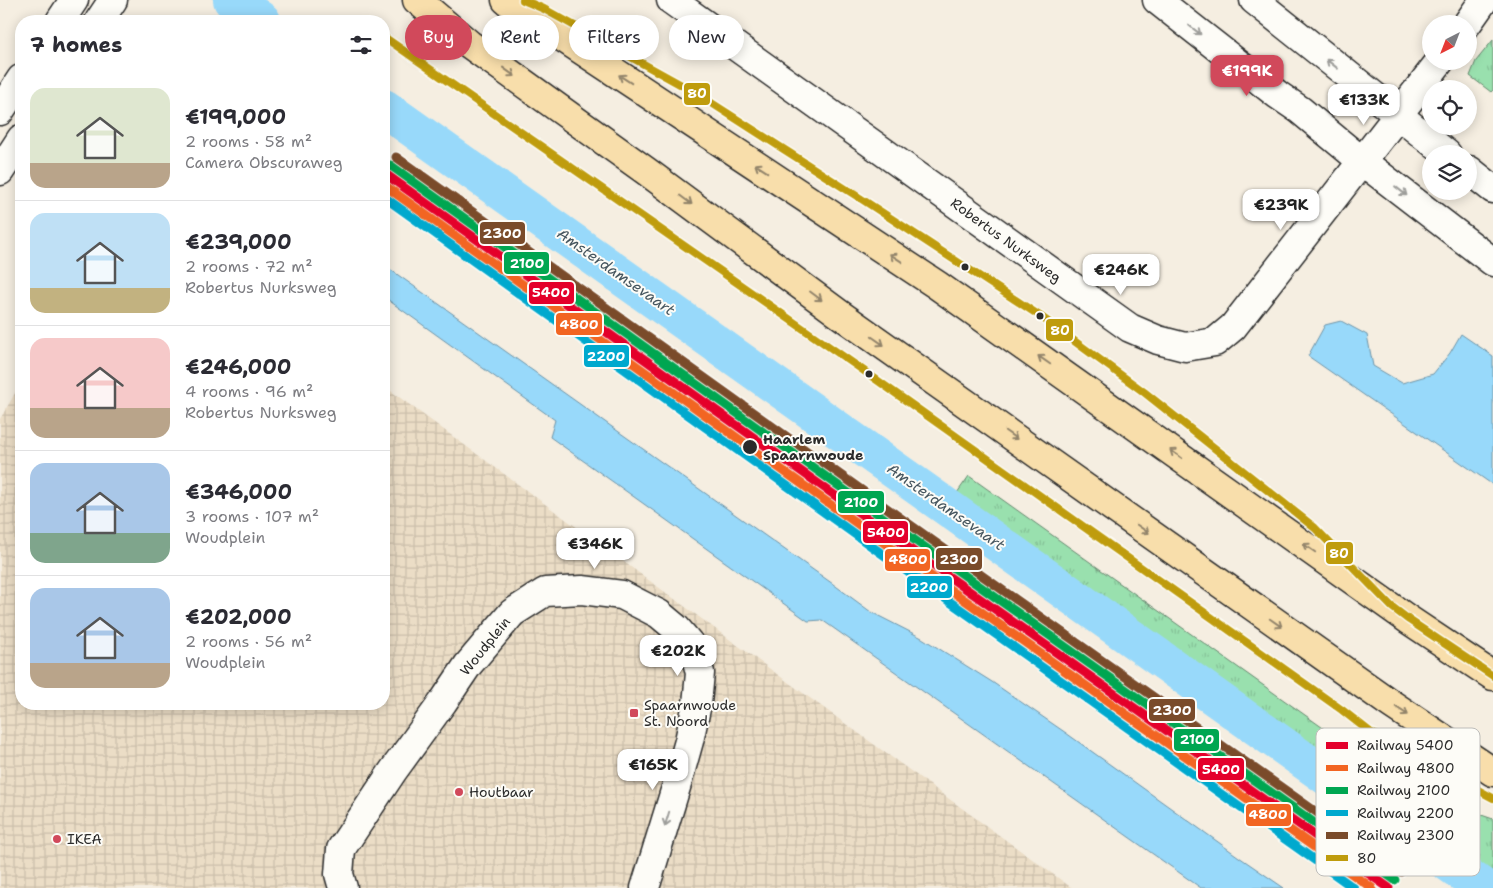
<!DOCTYPE html>
<html lang="en">
<head>
<meta charset="utf-8">
<style>
	body { margin:0; font-family:"Shantell Sans",sans-serif; background:#f7f7f7; color:#2b2b33; height:100vh; display:flex; flex-direction:column; font-size:19px; white-space:nowrap }
	* { box-sizing:border-box; margin:0 }
	p { font-size:16px; color:#7c7c81 }
	.icon { flex:none; width:28px; height:28px; fill:none; stroke:currentColor; stroke-width:2; stroke-linecap:round; stroke-linejoin:round }
	.map { position:relative; flex:1; overflow:hidden }
	.panel { position:absolute; left:15px; top:15px; width:375px; height:695px; display:flex; flex-direction:column; background:#fff; border-radius:20px; box-shadow:0 2px 12px #0003 }
	.panel>* { flex:none }
	.top-card { position:absolute; left:405px; top:15px; width:475px; height:45px; display:flex; gap:10px }
	.needle { width:32px; rotate:222deg }
	.controls { position:absolute; left:1422px; top:15px; display:grid; gap:10px }
	.controls a { display:grid; place-items:center; width:55px; height:55px; border-radius:50%; background:#fff; box-shadow:0 2px 12px #0003; font-size:25px }
	.price { position:absolute; translate:-50% -42px; padding:0 11px; border-radius:10px; background:#fff; color:#222; font-size:16px; line-height:32px; filter:drop-shadow(0 1px 2px #0008) }
	.price::after { content:''; position:absolute; left:50%; top:30px; width:15px; height:11px; margin-left:-8px; background:inherit; clip-path:polygon(0 0,100% 0,50% 100%) }
	.price.current { background:#d1495b; color:#fff }
	ul { padding:0; list-style:none }
	li { display:flex; align-items:center; gap:15px; height:125px; padding:0 15px }
	li+li { border-top:1px solid #e1e1e2 }
	li span { display:grid; place-items:center; flex:none; width:140px; height:100px; border-radius:15px; color:#555 }
	li>.icon { margin-inline-start:auto }
	span .icon { width:60px; height:60px; fill:#fffc; stroke-width:1 }
	li b { font-size:21px }
	h2 { display:flex; justify-content:space-between; align-items:center; height:60px; padding:0 15px; font-size:21px }
	.pill { padding:0 18px; border-radius:22px; background:#fff; box-shadow:0 2px 12px #0003; font-size:18px; line-height:45px }
	.pill.current { background:#d1495b; color:#fff }
	.map>svg:first-child { display:block }
	.industrial { fill:url(#industrial-grid) }
	.grass { fill:url(#grass-tufts); stroke:#62866c }
	.water { fill:#98d9fa; stroke:#6c93a7 }
	.lines { fill:none; stroke-linecap:round; stroke-linejoin:round }
	.canal { stroke:#98d9fa; stroke-width:38 }
	.minor-casing { stroke:#2b2b2b; stroke-width:31 }
	.tertiary-casing { stroke:#2b2b2b; stroke-width:31 }
	.secondary-casing { stroke:#2b2b2b; stroke-width:31 }
	.primary-casing { stroke:#2b2b2b; stroke-width:31 }
	.minor { stroke:#fdfcf7; stroke-width:28 }
	.tertiary { stroke:#fdfcf7; stroke-width:28 }
	.secondary { stroke:#fdfcf7; stroke-width:28 }
	.primary { stroke:#f8deab; stroke-width:28 }
	.bus-1-casing { stroke:#fdfcf7; stroke-width:11 }
	.bus-1 { stroke:#bf9c0d; stroke-width:8 }
	.rail-1-casing { stroke:#fdfcf7; stroke-width:12 }
	.rail-2-casing { stroke:#fdfcf7; stroke-width:12 }
	.rail-3-casing { stroke:#fdfcf7; stroke-width:12 }
	.rail-4-casing { stroke:#fdfcf7; stroke-width:12 }
	.rail-5-casing { stroke:#fdfcf7; stroke-width:12 }
	.rail-1 { stroke:#e4002b; stroke-width:9 }
	.rail-2 { stroke:#f26522; stroke-width:9 }
	.rail-3 { stroke:#00a651; stroke-width:9 }
	.rail-4 { stroke:#00a9ce; stroke-width:9 }
	.rail-5 { stroke:#7a4b2a; stroke-width:9 }
	.oneway { stroke:#9e9e9b }
	.oneway2 { stroke:#92846b }
	.bus-dot { fill:#2b2b2b; stroke:#fdfcf7; stroke-width:2 }
	.poi-dot { fill:#d1495b; stroke:#fdfcf7; stroke-width:2 }
	.labels { text-anchor:middle; stroke-width:4; stroke-linejoin:round; paint-order:stroke }
	.street-label { font-size:14px; fill:#2b2b2b; stroke:#fdfcf7 }
	.stop-label { font-size:14px; font-weight:bold; fill:#2b2b2b; stroke:#fdfcf7; text-anchor:start }
	.poi-label { font-size:14px; fill:#2b2b2b; stroke:#fdfcf7; text-anchor:start }
	.water-label { font-size:15px; font-style:italic; fill:#46565f; stroke:#fdfcf7 }
	.key { fill:#fdfcf7; stroke:#bebdba; stroke-width:1 }
	.key-label { font-size:14px; fill:#2b2b2b }
	.line-badge { stroke:#fdfcf7; stroke-width:2 }
	.badge-label { font-size:14px; text-anchor:middle; font-weight:bold; fill:#fff }
</style>
</head>
<body>
<div class="map">
<svg width="1493" height="888" viewBox="0 0 1493 888">
	<defs>
		<pattern id="industrial-grid" width="8" height="8" patternUnits="userSpaceOnUse" patternTransform="scale(1.25)"><rect width="8" height="8" fill="#ebddc6"/><path d="M0 4h8M4 0v8" fill="none" stroke="#cabeaa"/></pattern>
		<pattern id="grass-tufts" width="24" height="20" patternUnits="userSpaceOnUse" patternTransform="scale(1.25)"><rect width="24" height="20" fill="#99e0ae"/><path d="M3 7l-1-3M5 7V3M7 7l1-3M15 17l-1-3M17 17v-4M19 17l1-3" fill="none" stroke="#84c096"/></pattern>
	</defs>
	<rect width="100%" height="100%" fill="#f5eee1"/>
	<filter id="ink" filterUnits="userSpaceOnUse"><feTurbulence type="fractalNoise" baseFrequency=".02" numOctaves="2"/><feDisplacementMap in="SourceGraphic" scale="10" xChannelSelector="R" yChannelSelector="G"/><feConvolveMatrix kernelMatrix="1 2 1 2 8 2 1 2 1" color-interpolation-filters="sRGB"/></filter>
	<g filter="url(#ink)">
		<path class="industrial" d="M21,383V704H384V386L781,677L1072,888H0V419Z"/>
		<path class="grass" d="M1493,40V90L1491,92L1470,76L1476,61Z
			M969,476L1378,767L1438,800L1493,819V879L952,500Z"/>
		<path class="water" d="M384,265L833,584L871,612L922,638L992,682L1066,733L1239,857L1284,888H1201L822,620L808,621L550,437L555,420L384,297Z
			M1341,321L1367,335L1373,366L1402,383L1433,374L1450,353L1461,334L1493,356V485L1308,356L1325,325Z"/>
		<g class="lines">
			<path class="canal" d="M232,0L262,21
				M384,108L1484,888"/>
			<g class="minor-casing">
				<path id="minor" d="M343,888L339,874L341,849L393,771L443,702L468,665L512,613L545,592L582,590L622,595L659,614L677,629L694,649L700,673L697,704L689,741L677,784L645,888"/>
			</g>
			<g class="tertiary-casing">
				<path id="tertiary" d="M1467,24L1484,0
					M1398,115L1440,61"/>
			</g>
			<g class="secondary-casing">
				<path id="secondary" d="M671,0L1130,328L1158,340L1185,347L1215,342L1233,327L1398,115
					M1157,0L1278,95L1300,110L1363,162L1493,262
					M1254,0L1447,154
					M60,21L74,0
					M99,21L113,0
					M0,111L21,79
					M1469,170L1493,189
					M0,171L21,139"/>
			</g>
			<g class="primary-casing">
				<path id="primary" d="M417,0L469,44L646,171L838,313L1391,704L1493,772
					M506,0L937,285L1409,620L1493,676"/>
			</g>
			<use href="#minor" class="minor"/>
			<use href="#tertiary" class="tertiary"/>
			<use href="#secondary" class="secondary"/>
			<use href="#primary" class="primary"/>
			<g class="bus-1-casing">
				<path id="bus-1" d="M523,0L544,9L696,93L863,200L1040,316L1144,392L1315,528L1392,607L1409,620L1493,676
					M384,37L867,373L1342,710L1370,732L1493,798"/>
			</g>
			<use href="#bus-1" class="bus-1"/>
			<g class="rail-1-casing">
				<path id="rail-1" d="M384,173L900,542L1389,888"/>
			</g>
			<g class="rail-2-casing">
				<path id="rail-2" d="M384,185L894,550L1372,888"/>
			</g>
			<g class="rail-3-casing">
				<path id="rail-3" d="M390,165L906,534L1395,880"/>
			</g>
			<g class="rail-4-casing">
				<path id="rail-4" d="M384,197L888,558L1354,888"/>
			</g>
			<g class="rail-5-casing">
				<path id="rail-5" d="M396,157L912,526L1401,872"/>
			</g>
			<use href="#rail-1" class="rail-1"/>
			<use href="#rail-2" class="rail-2"/>
			<use href="#rail-3" class="rail-3"/>
			<use href="#rail-4" class="rail-4"/>
			<use href="#rail-5" class="rail-5"/>
		</g>
		<defs><path id="oneway-shaft" d="M-6 0H5M1.5-3L5.5 0L1.5 3" fill="none" stroke-width="1.6" stroke-linecap="round" stroke-linejoin="round" transform="scale(1.25)"/></defs>
		<g class="oneway">
			<use href="#oneway-shaft" transform="translate(1195 30) rotate(38)"/>
			<use href="#oneway-shaft" transform="translate(1332 64) rotate(-142)"/>
			<use href="#oneway-shaft" transform="translate(1401 191) rotate(38)"/>
			<use href="#oneway-shaft" transform="translate(667 819) rotate(107)"/>
		</g>
		<g class="oneway2">
			<use href="#oneway-shaft" transform="translate(509 72) rotate(36)"/>
			<use href="#oneway-shaft" transform="translate(625 79) rotate(-147)"/>
			<use href="#oneway-shaft" transform="translate(761 168) rotate(-147)"/>
			<use href="#oneway-shaft" transform="translate(686 200) rotate(37)"/>
			<use href="#oneway-shaft" transform="translate(896 258) rotate(-147)"/>
			<use href="#oneway-shaft" transform="translate(816 296) rotate(37)"/>
			<use href="#oneway-shaft" transform="translate(878 341) rotate(35)"/>
			<use href="#oneway-shaft" transform="translate(1044 360) rotate(-145)"/>
			<use href="#oneway-shaft" transform="translate(1011 435) rotate(35)"/>
			<use href="#oneway-shaft" transform="translate(1176 454) rotate(-145)"/>
			<use href="#oneway-shaft" transform="translate(1143 529) rotate(35)"/>
			<use href="#oneway-shaft" transform="translate(1309 548) rotate(-145)"/>
			<use href="#oneway-shaft" transform="translate(1276 623) rotate(35)"/>
			<use href="#oneway-shaft" transform="translate(1402 711) rotate(34)"/>
		</g>
	</g>
	<g class="bus-dot">
		<circle cx="965" cy="267" r="4.5"/>
		<circle cx="1040" cy="316" r="4.5"/>
		<circle cx="869" cy="374" r="4.5"/>
		<circle cx="750" cy="447" r="8"/>
	</g>
	<g class="poi-dot">
		<rect x="629" y="708" width="10" height="10" rx="2.5"/>
		<circle cx="459" cy="792" r="5"/>
		<circle cx="57" cy="839" r="5"/>
	</g>
	<g class="labels">
		<g class="street-label">
			<text transform="translate(1006 240) rotate(36)" y="5">Robertus Nurksweg</text>
			<text transform="translate(485 646) rotate(-51)" y="5">Woudplein</text>
		</g>
		<g class="stop-label">
			<text x="763" y="444">Haarlem<tspan x="763" dy="16">Spaarnwoude</tspan></text>
		</g>
		<g class="poi-label">
			<text x="644" y="710">Spaarnwoude<tspan x="644" dy="16">St. Noord</tspan></text>
			<text x="469" y="797">Houtbaar</text>
			<text x="67" y="844">IKEA</text>
		</g>
		<g class="water-label">
			<text transform="translate(616 272) rotate(35)" y="5">Amsterdamsevaart</text>
			<text transform="translate(946 507) rotate(35)" y="5">Amsterdamsevaart</text>
		</g>
	</g>
	<rect x="1316" y="728" width="164" height="148" rx="8" class="key"/>
	<rect x="1326" y="742" width="22" height="7" fill="#e4002b"/>
	<rect x="1326" y="765" width="22" height="6" fill="#f26522"/>
	<rect x="1326" y="787" width="22" height="7" fill="#00a651"/>
	<rect x="1326" y="810" width="22" height="6" fill="#00a9ce"/>
	<rect x="1326" y="832" width="22" height="7" fill="#7a4b2a"/>
	<rect x="1326" y="855" width="22" height="6" fill="#bf9c0d"/>
	<g class="key-label">
		<text x="1357" y="750">Railway 5400</text>
		<text x="1357" y="773">Railway 4800</text>
		<text x="1357" y="795">Railway 2100</text>
		<text x="1357" y="818">Railway 2200</text>
		<text x="1357" y="840">Railway 2300</text>
		<text x="1357" y="863">80</text>
	</g>
	<g class="line-badge">
		<rect x="683" y="82" width="28" height="24" rx="5" fill="#bf9c0d"/>
		<rect x="479" y="221" width="47" height="24" rx="5" fill="#7a4b2a"/>
		<rect x="503" y="251" width="47" height="24" rx="5" fill="#00a651"/>
		<rect x="528" y="281" width="47" height="24" rx="5" fill="#e4002b"/>
		<rect x="555" y="312" width="48" height="24" rx="5" fill="#f26522"/>
		<rect x="1045" y="318" width="29" height="24" rx="5" fill="#bf9c0d"/>
		<rect x="583" y="344" width="47" height="24" rx="5" fill="#00a9ce"/>
		<rect x="837" y="490" width="48" height="24" rx="5" fill="#00a651"/>
		<rect x="862" y="520" width="47" height="24" rx="5" fill="#e4002b"/>
		<rect x="1325" y="541" width="29" height="24" rx="5" fill="#bf9c0d"/>
		<rect x="935" y="547" width="48" height="24" rx="5" fill="#7a4b2a"/>
		<rect x="884" y="548" width="47" height="24" rx="5" fill="#f26522"/>
		<rect x="906" y="575" width="47" height="24" rx="5" fill="#00a9ce"/>
		<rect x="1148" y="698" width="48" height="24" rx="5" fill="#7a4b2a"/>
		<rect x="1173" y="728" width="47" height="24" rx="5" fill="#00a651"/>
		<rect x="1197" y="757" width="48" height="24" rx="5" fill="#e4002b"/>
		<rect x="1245" y="803" width="47" height="24" rx="5" fill="#f26522"/>
	</g>
	<g class="badge-label">
		<text x="697" y="98">80</text>
		<text x="502" y="238">2300</text>
		<text x="527" y="268">2100</text>
		<text x="551" y="297">5400</text>
		<text x="579" y="329">4800</text>
		<text x="1060" y="335">80</text>
		<text x="606" y="361">2200</text>
		<text x="861" y="507">2100</text>
		<text x="886" y="537">5400</text>
		<text x="1339" y="558">80</text>
		<text x="959" y="564">2300</text>
		<text x="908" y="564">4800</text>
		<text x="929" y="592">2200</text>
		<text x="1172" y="715">2300</text>
		<text x="1197" y="744">2100</text>
		<text x="1221" y="774">5400</text>
		<text x="1268" y="819">4800</text>
	</g>
</svg>
<div class="controls">
<a><svg class="needle" viewBox="-14 -14 28 28"><path d="M0-13l5 13h-10z" fill="#e53935"/><path d="M0 13l5-13h-10z" fill="#7c7c81"/></svg></a>
<a><svg class="icon" aria-label="locate" viewBox="0 0 24 24"><circle cx="12" cy="12" r="6"/><path d="M12 2v4M12 18v4M2 12h4M18 12h4"/></svg></a>
<a><svg class="icon" aria-label="layers" viewBox="0 0 24 24"><path d="M12 4l9 5-9 5-9-5zM3 14l9 5 9-5"/></svg></a>
</div>
<b class="price current" style="left:1247px;top:97px">€199K</b>
<b class="price" style="left:1364px;top:126px">€133K</b>
<b class="price" style="left:1281px;top:231px">€239K</b>
<b class="price" style="left:1121px;top:296px">€246K</b>
<b class="price" style="left:595px;top:570px">€346K</b>
<b class="price" style="left:678px;top:677px">€202K</b>
<b class="price" style="left:653px;top:791px">€165K</b>
<div class="top-card">
<a class="pill current">Buy</a>
<a class="pill">Rent</a>
<a class="pill">Filters</a>
<a class="pill">New</a>
</div>
<section class="panel">
<h2>7 homes<svg class="icon" aria-label="filters" viewBox="0 0 24 24"><path d="M4 7h16M4 17h16"/><circle cx="9" cy="7" r="2"/><circle cx="15" cy="17" r="2"/></svg></h2>
<ul>
<li><span style="background:linear-gradient(#dfe7d0 75%,#b9a48a 0)"><svg class="icon" aria-label="home" viewBox="0 0 24 24"><path d="M3 11l9-7 9 7M6 9v11h12V9"/></svg></span><div><b>€199,000</b><p>2 rooms · 58 m²</p><p>Camera Obscuraweg</p></div></li>
<li><span style="background:linear-gradient(#bfe0f5 75%,#c2b280 0)"><svg class="icon" aria-label="home" viewBox="0 0 24 24"><path d="M3 11l9-7 9 7M6 9v11h12V9"/></svg></span><div><b>€239,000</b><p>2 rooms · 72 m²</p><p>Robertus Nurksweg</p></div></li>
<li><span style="background:linear-gradient(#f6c9c9 70%,#b9a48a 0)"><svg class="icon" aria-label="home" viewBox="0 0 24 24"><path d="M3 11l9-7 9 7M6 9v11h12V9"/></svg></span><div><b>€246,000</b><p>4 rooms · 96 m²</p><p>Robertus Nurksweg</p></div></li>
<li><span style="background:linear-gradient(#a9c7e8 70%,#7fa58c 0)"><svg class="icon" aria-label="home" viewBox="0 0 24 24"><path d="M3 11l9-7 9 7M6 9v11h12V9"/></svg></span><div><b>€346,000</b><p>3 rooms · 107 m²</p><p>Woudplein</p></div></li>
<li><span style="background:linear-gradient(#a9c7e8 75%,#b9a48a 0)"><svg class="icon" aria-label="home" viewBox="0 0 24 24"><path d="M3 11l9-7 9 7M6 9v11h12V9"/></svg></span><div><b>€202,000</b><p>2 rooms · 56 m²</p><p>Woudplein</p></div></li>
</ul>
</section>
</div>
</body>
</html>
